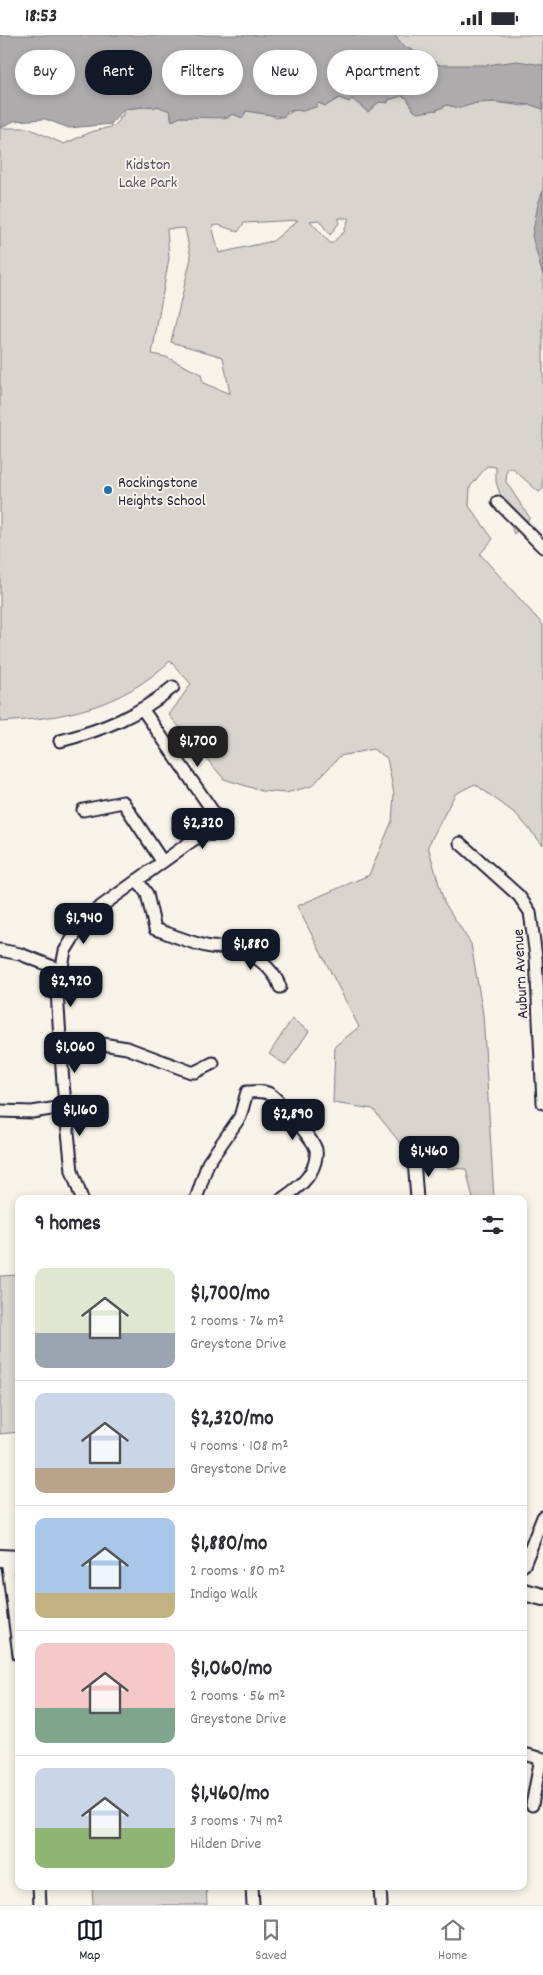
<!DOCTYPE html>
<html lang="en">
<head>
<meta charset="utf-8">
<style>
	body { margin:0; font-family:Dekko,sans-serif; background:#f7f7f7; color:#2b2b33; height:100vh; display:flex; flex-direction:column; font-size:19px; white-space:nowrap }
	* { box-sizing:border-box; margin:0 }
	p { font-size:16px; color:#7c7c81 }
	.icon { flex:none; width:28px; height:28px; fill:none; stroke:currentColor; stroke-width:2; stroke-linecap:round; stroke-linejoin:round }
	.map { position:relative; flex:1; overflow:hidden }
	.drawer { position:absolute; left:15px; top:1160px; width:512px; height:695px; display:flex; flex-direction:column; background:#fff; border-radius:10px; box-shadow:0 2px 8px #0003 }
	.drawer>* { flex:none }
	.guide { position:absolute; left:15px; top:15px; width:514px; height:45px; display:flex; gap:10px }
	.price { position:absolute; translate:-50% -42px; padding:0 11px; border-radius:10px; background:#111827; color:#fff; font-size:16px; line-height:32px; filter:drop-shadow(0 1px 2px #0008) }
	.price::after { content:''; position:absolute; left:50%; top:30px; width:15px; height:11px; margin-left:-8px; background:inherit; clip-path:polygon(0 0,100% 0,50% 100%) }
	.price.on { background:#222; color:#fff }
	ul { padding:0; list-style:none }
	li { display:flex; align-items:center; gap:15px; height:125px; padding:0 20px }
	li+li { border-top:1px solid #e1e1e2 }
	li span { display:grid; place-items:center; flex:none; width:140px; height:100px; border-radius:10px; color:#555 }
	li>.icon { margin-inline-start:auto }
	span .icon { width:60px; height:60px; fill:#fffc; stroke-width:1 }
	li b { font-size:21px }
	h2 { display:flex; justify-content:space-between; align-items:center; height:60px; padding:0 20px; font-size:21px }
	.chip { padding:0 18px; border-radius:22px; background:#fff; box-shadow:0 2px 8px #0003; font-size:18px; line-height:45px }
	.chip.on { background:#111827; color:#fff }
	.status { display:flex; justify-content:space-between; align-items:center; height:35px; padding:0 25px; background:#fff; direction:ltr }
	.status svg { height:14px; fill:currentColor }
	.menu { display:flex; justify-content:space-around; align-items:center; height:70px; border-top:1px solid #e1e1e2; background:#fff; font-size:14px; color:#7c7c81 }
	.menu a { display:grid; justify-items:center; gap:2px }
	.menu .on { color:#111827 }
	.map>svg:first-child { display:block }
	.green { fill:#d8d5cf; stroke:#7d7c85; fill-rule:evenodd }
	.water { fill:#aeabad; stroke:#76747f }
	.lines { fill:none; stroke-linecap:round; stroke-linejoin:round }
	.minor-casing { stroke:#22223b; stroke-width:15 }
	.secondary-casing { stroke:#22223b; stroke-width:20 }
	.minor { stroke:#f7f3e8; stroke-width:11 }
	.secondary { stroke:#f7f3e8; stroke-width:16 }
	.poi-dot { fill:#1f6fb2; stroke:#f7f3e8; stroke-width:2 }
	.labels { text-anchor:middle; stroke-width:4; stroke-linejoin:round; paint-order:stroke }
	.park-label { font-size:16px; fill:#504f60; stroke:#f7f3e8 }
	.poi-label { font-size:16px; fill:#22223b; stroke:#f7f3e8; text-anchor:start }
	.street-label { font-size:16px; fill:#22223b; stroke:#f7f3e8 }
</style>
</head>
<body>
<div class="status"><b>18:53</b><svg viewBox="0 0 49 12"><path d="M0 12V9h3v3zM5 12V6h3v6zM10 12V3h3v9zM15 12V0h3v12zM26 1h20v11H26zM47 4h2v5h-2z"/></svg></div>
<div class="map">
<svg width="543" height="1870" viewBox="0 0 543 1870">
	<rect width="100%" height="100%" fill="#f7f3e8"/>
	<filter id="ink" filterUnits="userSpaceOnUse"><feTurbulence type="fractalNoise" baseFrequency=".02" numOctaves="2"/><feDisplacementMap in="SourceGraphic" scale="10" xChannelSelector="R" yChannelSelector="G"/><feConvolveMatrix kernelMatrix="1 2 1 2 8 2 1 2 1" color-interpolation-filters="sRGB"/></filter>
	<g filter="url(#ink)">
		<path class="green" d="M394,0H543V35L445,44C429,30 407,16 394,0Z
			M402,61L407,63L414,76L437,75L447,70L460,73L476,68L494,67L523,71L543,67V454L539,457L513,434H507L506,447L530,483L514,499L496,447V432L487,431L470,452L469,471L493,504L480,519L543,590V810L516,779L475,749L455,759L428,811L444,867L471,909L483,979L494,1164H473L466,1134L447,1133L439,1118L437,1119C429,1105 415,1100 401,1109L373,1074L333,1068L335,1011L359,992L297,871L369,840L392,786L394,759L387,723L373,714L340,721L312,751L286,758L262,756L224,744L169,680L191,649L170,626C119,673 66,683 0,687V93H28L64,109L91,97L114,91L120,85L119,83L122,82L124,74L157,71L171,76V84L174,85L180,82L217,81L223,83L232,79L243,82L246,76L270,79L276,83L284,81L295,75L303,76L318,68L326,71L337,63L356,65L366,76L379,67H388V65ZM339,183H349L344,197L331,209L310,186L319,185L330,200L339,188ZM298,185L273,206L219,218L212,191L219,190L238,197L244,188ZM185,193L191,223L171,307L223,322L230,359L203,348L201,339L166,322L152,319L169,223L167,194Z
			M292,984L309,996L286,1030L269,1019Z
			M19,1240V1397L0,1399V1241Z
			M92,1851H206L207,1870H93Z"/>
		<path class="water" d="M0,0H394L402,10L440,30H486L517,26L543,30V74L531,70L494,67L476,68L460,73L447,70L437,75L418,78L414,76L407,63L402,61L388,65V68L379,67L368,77L352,64L349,67L339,63L326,71L318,68L316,72L303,76L295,75L287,77L283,82L246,76L243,83L232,79L228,83L180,82L172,86L170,76L157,71L154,73L152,71L124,74L111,89L69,93L45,84L14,86L0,93Z
			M543,156V241L532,201L538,169Z"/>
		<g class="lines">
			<g class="minor-casing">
				<path id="minor" d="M498,467L543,512
					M60,706C103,695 139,680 173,652
					M83,775L123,767L162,826
					M460,808L519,861L530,877L536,922L543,1068
					M137,845L147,859L155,894C173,900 193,909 211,912C217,913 224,911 231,912C250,915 274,933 280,952
					M0,915L20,919L61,935
					M60,1009L96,1008L127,1013L191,1037H195L213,1028
					M0,1076L32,1077L64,1072
					M414,1125L417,1164
					M82,1164L72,1136L63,1048L57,957L65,916L85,883L193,805L203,800L218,799L219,791L214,778L143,675
					M196,1164L208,1128L240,1082L247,1057C256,1057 262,1055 270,1059C277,1063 312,1104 315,1112C317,1115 316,1123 315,1127C310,1145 296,1154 282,1164
					M7,1523L19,1620
					M524,1530L543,1482
					M524,1719L543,1724
					M532,1770L541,1723
					M39,1851L40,1870
					M252,1851L253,1870
					M380,1851L381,1870"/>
			</g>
			<g class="secondary-casing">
				<path id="secondary" d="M0,1523L19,1524
					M524,1557L543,1562"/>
			</g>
			<use href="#minor" class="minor"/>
			<use href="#secondary" class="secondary"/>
		</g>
	</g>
	<circle class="poi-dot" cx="108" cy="455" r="5"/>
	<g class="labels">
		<g class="park-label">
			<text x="148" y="134">Kidston<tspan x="148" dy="18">Lake Park</tspan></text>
		</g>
		<g class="poi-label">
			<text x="118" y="452">Rockingstone<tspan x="118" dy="18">Heights School</tspan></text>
		</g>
		<g class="street-label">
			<text transform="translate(519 939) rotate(-93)" y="6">Auburn Avenue</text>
		</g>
	</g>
</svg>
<b class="price on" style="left:198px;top:733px">$1,700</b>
<b class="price" style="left:203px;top:815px">$2,320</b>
<b class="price" style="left:84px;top:910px">$1,940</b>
<b class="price" style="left:251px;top:936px">$1,880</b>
<b class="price" style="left:71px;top:973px">$2,920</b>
<b class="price" style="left:75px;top:1039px">$1,060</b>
<b class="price" style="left:80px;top:1102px">$1,160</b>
<b class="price" style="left:293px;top:1106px">$2,890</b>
<b class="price" style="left:429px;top:1143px">$1,460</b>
<div class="guide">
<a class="chip">Buy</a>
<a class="chip on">Rent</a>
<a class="chip">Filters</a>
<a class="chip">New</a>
<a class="chip">Apartment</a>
</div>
<section class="drawer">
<h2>9 homes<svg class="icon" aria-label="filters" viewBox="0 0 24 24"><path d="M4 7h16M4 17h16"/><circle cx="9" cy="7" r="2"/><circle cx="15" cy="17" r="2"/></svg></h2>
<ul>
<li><span style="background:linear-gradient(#dfe7d0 65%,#9aa5b1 0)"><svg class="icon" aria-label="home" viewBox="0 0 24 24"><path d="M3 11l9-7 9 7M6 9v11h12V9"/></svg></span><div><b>$1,700/mo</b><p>2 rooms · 76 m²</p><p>Greystone Drive</p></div></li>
<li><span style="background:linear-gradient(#c9d6e8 75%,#b9a48a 0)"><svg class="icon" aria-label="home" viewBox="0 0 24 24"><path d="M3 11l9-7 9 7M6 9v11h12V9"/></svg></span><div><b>$2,320/mo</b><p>4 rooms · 108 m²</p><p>Greystone Drive</p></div></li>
<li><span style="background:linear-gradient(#a9c7e8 75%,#c2b280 0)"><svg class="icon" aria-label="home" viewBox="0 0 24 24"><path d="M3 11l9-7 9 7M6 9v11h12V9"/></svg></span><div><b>$1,880/mo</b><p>2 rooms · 80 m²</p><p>Indigo Walk</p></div></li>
<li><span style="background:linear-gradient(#f6c9c9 65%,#7fa58c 0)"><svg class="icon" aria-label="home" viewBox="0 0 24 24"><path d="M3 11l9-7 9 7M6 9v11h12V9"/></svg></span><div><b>$1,060/mo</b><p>2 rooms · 56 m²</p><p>Greystone Drive</p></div></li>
<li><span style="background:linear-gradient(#c9d6e8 60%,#8fb573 0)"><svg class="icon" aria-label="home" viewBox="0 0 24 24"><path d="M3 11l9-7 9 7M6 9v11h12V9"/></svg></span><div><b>$1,460/mo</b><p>3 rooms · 74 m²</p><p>Hilden Drive</p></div></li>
</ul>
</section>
</div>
<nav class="menu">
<a class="on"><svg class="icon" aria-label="map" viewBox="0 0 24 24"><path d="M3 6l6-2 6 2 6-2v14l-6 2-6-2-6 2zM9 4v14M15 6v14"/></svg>Map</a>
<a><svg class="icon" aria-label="saved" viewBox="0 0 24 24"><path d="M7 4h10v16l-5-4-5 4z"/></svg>Saved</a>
<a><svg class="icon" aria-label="home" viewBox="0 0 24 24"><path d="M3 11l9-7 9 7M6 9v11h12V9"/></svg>Home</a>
</nav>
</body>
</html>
